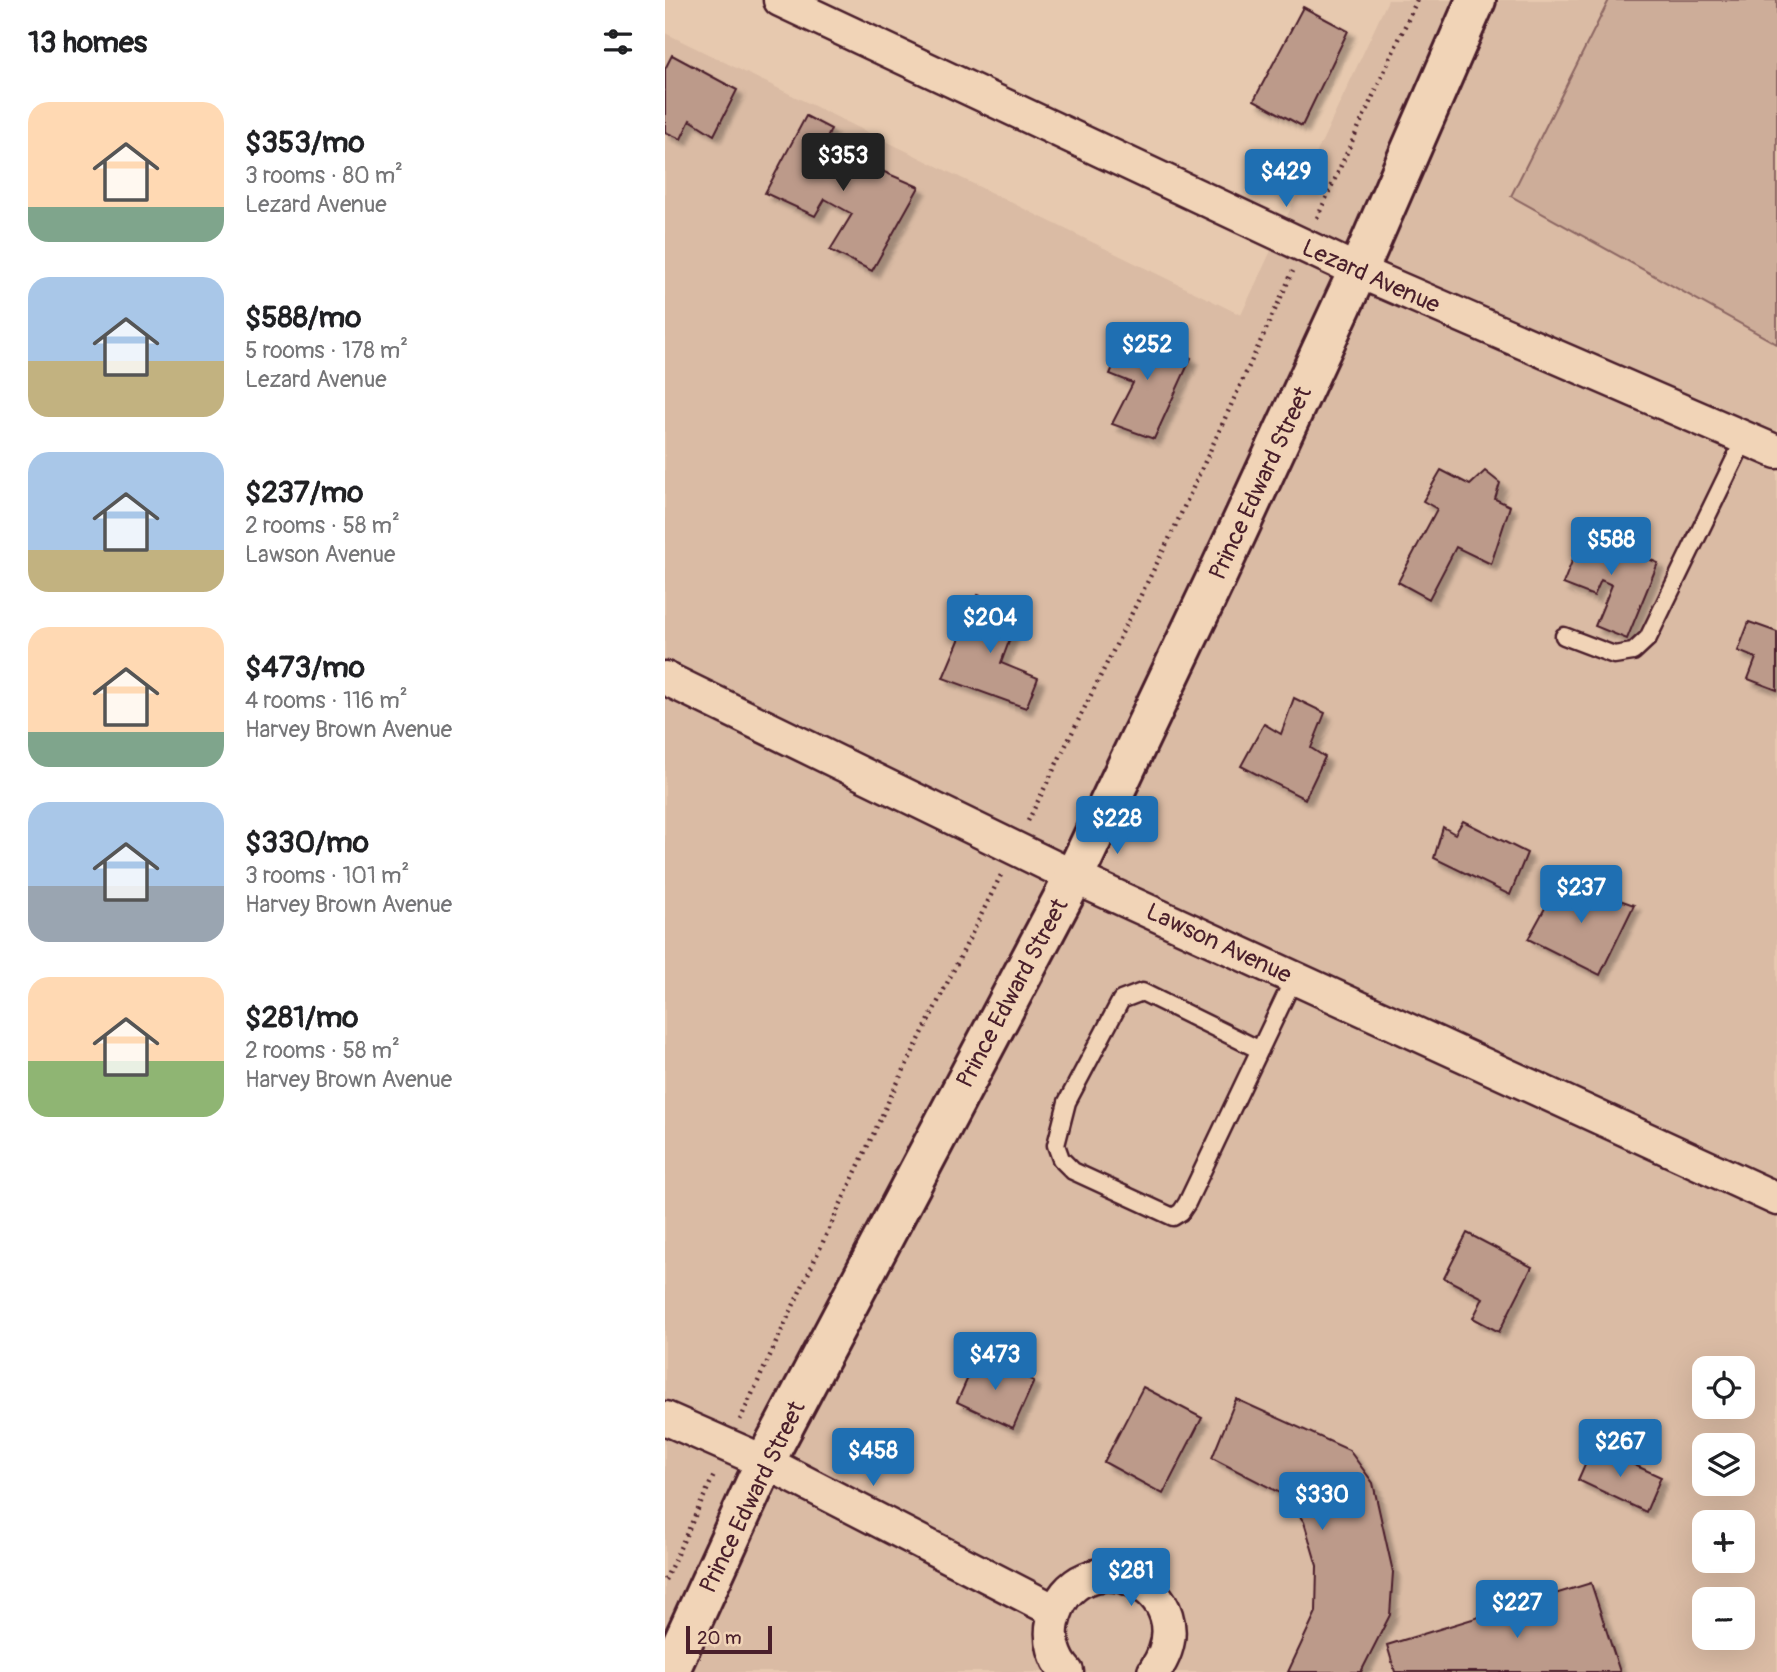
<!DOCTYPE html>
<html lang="en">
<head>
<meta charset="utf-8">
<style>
	body { margin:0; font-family:Pangolin,sans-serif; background:#f2f2f2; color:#202124; height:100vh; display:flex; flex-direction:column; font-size:26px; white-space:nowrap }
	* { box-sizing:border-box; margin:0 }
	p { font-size:23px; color:#757577 }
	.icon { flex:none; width:38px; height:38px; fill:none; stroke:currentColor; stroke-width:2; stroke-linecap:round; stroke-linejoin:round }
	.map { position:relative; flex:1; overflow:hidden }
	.panel { display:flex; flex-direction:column; background:#fff; width:665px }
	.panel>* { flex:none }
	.fabs { position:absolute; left:1027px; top:1356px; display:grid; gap:14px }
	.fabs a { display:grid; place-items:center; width:63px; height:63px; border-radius:14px; background:#fff; box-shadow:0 7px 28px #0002; font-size:35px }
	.scale { position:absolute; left:21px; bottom:18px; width:86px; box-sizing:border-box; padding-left:7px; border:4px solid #4a1f2b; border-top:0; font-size:19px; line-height:24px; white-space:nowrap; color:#4a1f2b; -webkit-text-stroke:5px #f1d4b7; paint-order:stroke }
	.price { position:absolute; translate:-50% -60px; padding:0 16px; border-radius:7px; background:#1f6fb2; color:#fff; font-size:23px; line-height:46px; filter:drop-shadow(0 2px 4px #0008) }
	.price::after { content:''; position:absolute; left:50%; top:42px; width:21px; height:16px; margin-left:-10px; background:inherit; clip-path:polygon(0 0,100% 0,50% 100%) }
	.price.active { background:#222; color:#fff }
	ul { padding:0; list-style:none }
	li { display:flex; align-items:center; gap:21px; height:175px; padding:0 28px }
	li span { display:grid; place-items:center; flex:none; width:196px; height:140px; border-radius:21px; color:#555 }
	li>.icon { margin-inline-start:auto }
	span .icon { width:84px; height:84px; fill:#fffc; stroke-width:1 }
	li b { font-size:30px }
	h2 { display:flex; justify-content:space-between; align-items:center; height:84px; padding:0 28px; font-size:30px }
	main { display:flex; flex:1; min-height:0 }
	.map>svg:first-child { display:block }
	.built { fill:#dabba4; fill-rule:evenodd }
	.green { fill:#cdad99; stroke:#8c6662; stroke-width:2 }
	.building { fill:#bc9a8a; stroke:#4a1f2b; stroke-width:2; filter:url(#shadow) }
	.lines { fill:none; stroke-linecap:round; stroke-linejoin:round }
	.lane-casing { stroke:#4a1f2b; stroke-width:21 }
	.street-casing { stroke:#4a1f2b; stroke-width:37 }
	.secondary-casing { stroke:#4a1f2b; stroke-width:44 }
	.path { stroke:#4a1f2b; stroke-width:4.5; stroke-dasharray:2 5; stroke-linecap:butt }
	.lane { stroke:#f1d4b7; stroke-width:16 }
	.street { stroke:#f1d4b7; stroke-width:32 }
	.secondary { stroke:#f1d4b7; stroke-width:38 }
	.labels { text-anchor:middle; stroke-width:5; stroke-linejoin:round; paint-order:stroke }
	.street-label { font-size:24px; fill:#4a1f2b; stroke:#f1d4b7 }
</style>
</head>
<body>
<main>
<section class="panel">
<h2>13 homes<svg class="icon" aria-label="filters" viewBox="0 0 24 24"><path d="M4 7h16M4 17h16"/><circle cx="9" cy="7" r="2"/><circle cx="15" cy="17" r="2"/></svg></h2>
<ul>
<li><span style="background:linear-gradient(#ffd9b3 75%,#7fa58c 0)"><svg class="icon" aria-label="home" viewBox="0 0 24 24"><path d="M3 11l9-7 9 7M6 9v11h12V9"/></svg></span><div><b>$353/mo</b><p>3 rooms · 80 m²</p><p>Lezard Avenue</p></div></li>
<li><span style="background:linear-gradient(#a9c7e8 60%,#c2b280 0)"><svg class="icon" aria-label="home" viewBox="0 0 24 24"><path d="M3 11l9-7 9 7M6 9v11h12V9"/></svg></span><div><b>$588/mo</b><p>5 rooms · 178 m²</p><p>Lezard Avenue</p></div></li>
<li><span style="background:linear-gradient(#a9c7e8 70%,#c2b280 0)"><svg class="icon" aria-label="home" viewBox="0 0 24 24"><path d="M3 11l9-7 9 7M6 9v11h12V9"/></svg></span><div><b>$237/mo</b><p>2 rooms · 58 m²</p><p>Lawson Avenue</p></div></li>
<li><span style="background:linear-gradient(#ffd9b3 75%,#7fa58c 0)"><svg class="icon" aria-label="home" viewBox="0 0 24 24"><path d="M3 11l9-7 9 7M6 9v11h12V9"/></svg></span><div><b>$473/mo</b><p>4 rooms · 116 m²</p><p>Harvey Brown Avenue</p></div></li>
<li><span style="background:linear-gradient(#a9c7e8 60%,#9aa5b1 0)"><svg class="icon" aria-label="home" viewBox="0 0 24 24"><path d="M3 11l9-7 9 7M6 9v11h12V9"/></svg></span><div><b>$330/mo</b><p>3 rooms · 101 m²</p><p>Harvey Brown Avenue</p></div></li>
<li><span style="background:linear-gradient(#ffd9b3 60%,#8fb573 0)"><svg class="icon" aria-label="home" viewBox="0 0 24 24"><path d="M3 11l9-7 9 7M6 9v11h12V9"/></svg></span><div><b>$281/mo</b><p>2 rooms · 58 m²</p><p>Harvey Brown Avenue</p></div></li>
</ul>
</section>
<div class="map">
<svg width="1112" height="1672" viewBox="0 0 1112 1672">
	<defs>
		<filter id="shadow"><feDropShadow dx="6" dy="6" stdDeviation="2" flood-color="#0004"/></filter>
	</defs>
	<rect width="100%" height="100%" fill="#e7c9af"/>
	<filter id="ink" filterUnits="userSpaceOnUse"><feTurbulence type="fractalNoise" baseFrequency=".0143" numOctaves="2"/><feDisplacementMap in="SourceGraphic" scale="14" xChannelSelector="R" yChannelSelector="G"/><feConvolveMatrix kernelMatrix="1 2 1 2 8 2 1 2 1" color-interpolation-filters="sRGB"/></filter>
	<g filter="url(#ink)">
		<path class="built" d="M723,0H1112V1672H0V33L576,315ZM1040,1368H1078V1407H1040ZM1040,1446H1078V1484H1040ZM1040,1522H1078V1561H1040ZM1040,1600H1078V1638H1040Z"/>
		<path class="green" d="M944,0H1112V344L846,196Z"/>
		<path class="building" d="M638,7L683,31L637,126L589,100Z
			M7,55L72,90L49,135L25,120L16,139L0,132V69Z
			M141,116L166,129L159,146L254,187L207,271L165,250L187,214L160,199L150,216L100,193Z
			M464,329L526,358L489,439L447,424L468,383L445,374Z
			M776,470L805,485L820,471L835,483L830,499L845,506L826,564L791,547L764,599L733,582L772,509L758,501Z
			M925,516L948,525L941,541L993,563L962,639L930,626L947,585L936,580L929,596L898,584Z
			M313,595L355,612L336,663L373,678L361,708L278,678Z
			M1084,622L1112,632V690L1083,679L1091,658L1073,651Z
			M629,698L660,713L646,748L660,757L640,799L576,766L599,724L616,734Z
			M798,821L862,853L845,895L769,858L778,827L790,834Z
			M896,879L969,905L935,975L863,939Z
			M802,1233L867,1267L834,1332L808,1318L818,1298L779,1278Z
			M313,1355L369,1381L348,1428L292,1402Z
			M478,1387L537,1418L498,1494L439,1462Z
			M571,1399L684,1450L708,1483L728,1572L725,1615L696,1672H623L651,1612L652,1566L639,1522L619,1495L547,1458Z
			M928,1446L996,1477L981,1512L913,1480Z
			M926,1583L955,1672H730L722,1645Z"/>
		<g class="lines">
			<g class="lane-casing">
				<path id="lane" d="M899,636L949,655L968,652L983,638L1080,438
					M595,1050L477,992L456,1000L402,1102L391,1145L396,1159L408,1171L508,1217L516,1212L522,1203L629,978"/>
			</g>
			<g class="street-casing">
				<path id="street" d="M115,0L693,271L1112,452
					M0,678L409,877L1112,1199
					M0,1418L100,1462L390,1611
					M402,1672C390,1660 384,1639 388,1622C410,1529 548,1588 489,1672"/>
			</g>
			<g class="secondary-casing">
				<path id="secondary" d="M4,1672L100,1462L409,877L552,576L693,271L811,0"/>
			</g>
			<path class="path" d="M652,218L752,0
				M363,821L508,531L628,271
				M75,1420L226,1096L337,873
				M0,1580L50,1473"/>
			<use href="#lane" class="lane"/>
			<use href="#street" class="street"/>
			<use href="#secondary" class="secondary"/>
		</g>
	</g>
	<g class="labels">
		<g class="street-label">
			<text transform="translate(706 276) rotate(24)" y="8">Lezard Avenue</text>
			<text transform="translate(595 483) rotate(-65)" y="8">Prince Edward Street</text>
			<text transform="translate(554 943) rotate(25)" y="8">Lawson Avenue</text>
			<text transform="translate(347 993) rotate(-62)" y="8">Prince Edward Street</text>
			<text transform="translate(87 1497) rotate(-64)" y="8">Prince Edward Street</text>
		</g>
	</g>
</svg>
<div class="fabs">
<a><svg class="icon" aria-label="locate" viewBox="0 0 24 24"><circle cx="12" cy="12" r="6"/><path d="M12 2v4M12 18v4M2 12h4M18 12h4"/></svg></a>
<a><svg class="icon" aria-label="layers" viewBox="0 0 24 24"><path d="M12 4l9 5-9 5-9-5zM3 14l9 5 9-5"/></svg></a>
<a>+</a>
<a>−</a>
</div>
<div class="scale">20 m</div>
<b class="price active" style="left:178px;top:193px">$353</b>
<b class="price" style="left:621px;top:209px">$429</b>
<b class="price" style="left:482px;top:382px">$252</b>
<b class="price" style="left:946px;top:577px">$588</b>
<b class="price" style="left:325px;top:655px">$204</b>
<b class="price" style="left:452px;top:856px">$228</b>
<b class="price" style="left:916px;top:925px">$237</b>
<b class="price" style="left:330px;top:1392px">$473</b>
<b class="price" style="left:955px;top:1479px">$267</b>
<b class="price" style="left:208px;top:1488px">$458</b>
<b class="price" style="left:657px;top:1532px">$330</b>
<b class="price" style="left:466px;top:1608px">$281</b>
<b class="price" style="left:852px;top:1640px">$227</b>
</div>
</main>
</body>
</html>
